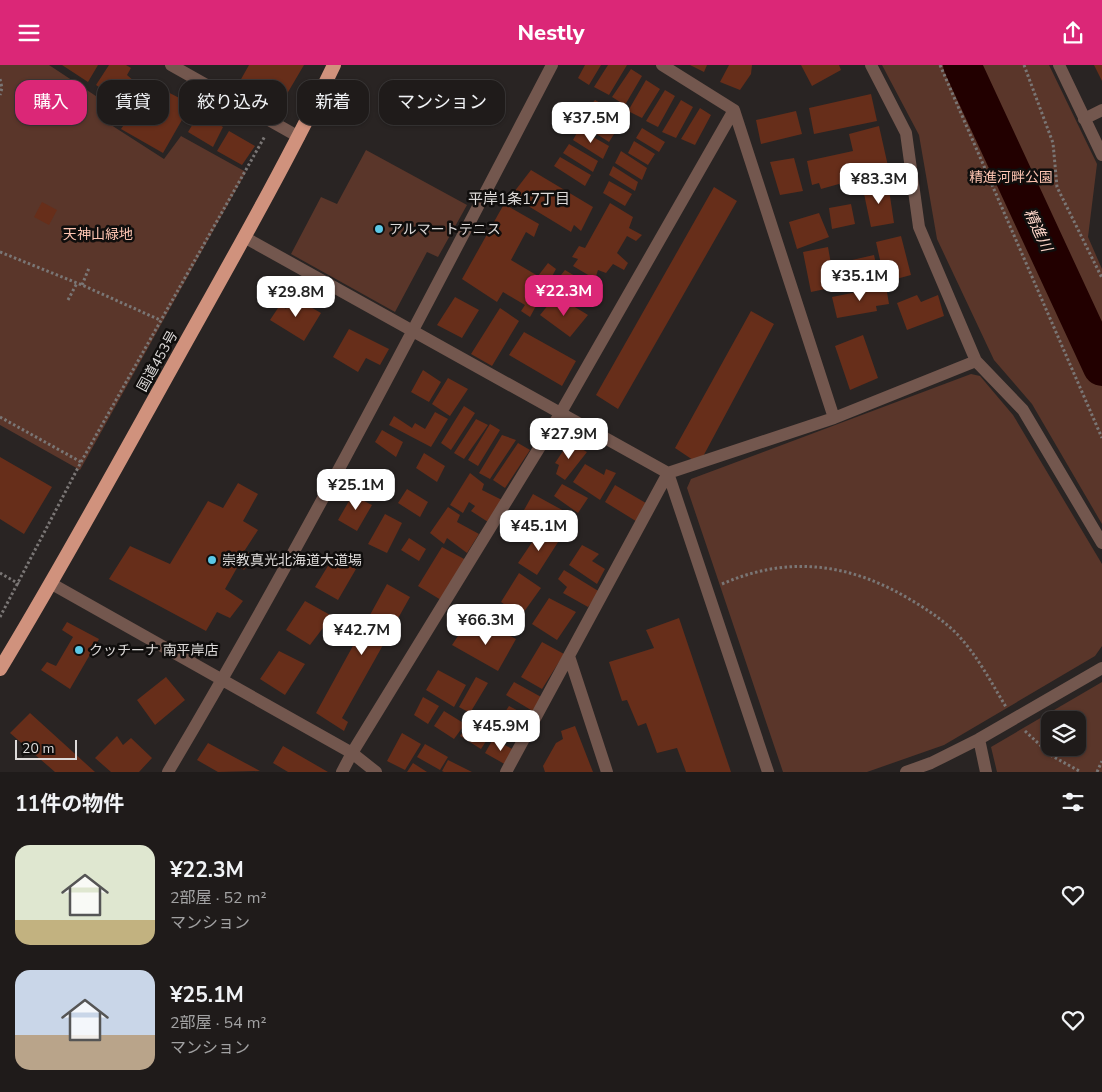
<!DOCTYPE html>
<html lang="ja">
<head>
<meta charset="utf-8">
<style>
	body { margin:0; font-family:"Nunito Sans","Noto Sans JP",sans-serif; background:#272423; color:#f1f3f6; height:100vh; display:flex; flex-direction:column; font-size:19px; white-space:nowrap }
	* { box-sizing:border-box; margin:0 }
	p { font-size:16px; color:#a1a1a2 }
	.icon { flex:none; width:28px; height:28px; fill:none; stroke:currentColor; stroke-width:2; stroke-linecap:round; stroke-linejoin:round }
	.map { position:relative; height:707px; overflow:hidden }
	.drawer { display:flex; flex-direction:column; background:#1f1b1a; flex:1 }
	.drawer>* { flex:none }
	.top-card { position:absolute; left:15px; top:15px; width:500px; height:45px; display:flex; gap:10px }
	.tools { position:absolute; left:1041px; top:646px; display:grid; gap:10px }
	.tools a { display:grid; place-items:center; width:45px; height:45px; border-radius:10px; background:#1f1b1a; box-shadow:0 1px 4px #0004,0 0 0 1px #3c3939; font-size:25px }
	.scale { position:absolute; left:15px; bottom:12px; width:62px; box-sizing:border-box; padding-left:5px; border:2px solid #dddad9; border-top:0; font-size:14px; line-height:18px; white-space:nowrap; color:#dddad9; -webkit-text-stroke:4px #100e0d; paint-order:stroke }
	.price { position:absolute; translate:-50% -42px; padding:0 11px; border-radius:10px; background:#fff; color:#222; font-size:16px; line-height:32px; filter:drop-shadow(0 1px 2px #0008) }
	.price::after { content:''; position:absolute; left:50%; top:30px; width:15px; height:11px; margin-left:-8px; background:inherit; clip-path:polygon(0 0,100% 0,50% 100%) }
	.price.selected { background:#db2777; color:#fff }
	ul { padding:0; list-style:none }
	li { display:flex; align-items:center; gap:15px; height:125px; padding:0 15px }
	li span { display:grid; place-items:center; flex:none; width:140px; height:100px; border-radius:15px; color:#555 }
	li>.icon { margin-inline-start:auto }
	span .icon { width:60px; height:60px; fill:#fffc; stroke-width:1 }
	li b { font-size:21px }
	h2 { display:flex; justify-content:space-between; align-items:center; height:60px; padding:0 15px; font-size:21px }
	.tag { padding:0 18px; border-radius:15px; background:#1f1b1a; box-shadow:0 1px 4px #0004,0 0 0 1px #3c3939; font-size:18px; line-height:45px }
	.tag.selected { background:#db2777; color:#fff }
	header { display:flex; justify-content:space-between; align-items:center; height:65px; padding:0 15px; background:#db2777; color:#fff; font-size:22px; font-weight:800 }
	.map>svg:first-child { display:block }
	.green { fill:#5a362a; fill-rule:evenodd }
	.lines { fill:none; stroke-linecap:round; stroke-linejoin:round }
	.river { stroke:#200; stroke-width:38 }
	.building { fill:#672e1a }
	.path { stroke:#7a7675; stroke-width:3; stroke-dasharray:2.5 2.5; stroke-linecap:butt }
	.minor { stroke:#73574e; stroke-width:12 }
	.trunk { stroke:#d0927d; stroke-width:14 }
	.poi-dot { fill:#5bc8e6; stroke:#100e0d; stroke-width:2 }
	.labels { text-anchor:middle; stroke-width:5; stroke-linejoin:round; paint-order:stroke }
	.park-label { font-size:14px; fill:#fdc4b1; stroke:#100e0d }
	.poi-label { font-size:14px; fill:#dddad9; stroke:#100e0d; text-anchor:start }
	.street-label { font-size:14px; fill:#dddad9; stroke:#100e0d }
	.neighbourhood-label { font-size:15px; fill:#dddad9; stroke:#100e0d }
	.water-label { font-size:15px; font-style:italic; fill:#fdd6c9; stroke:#100e0d }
</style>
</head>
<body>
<header><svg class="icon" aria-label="menu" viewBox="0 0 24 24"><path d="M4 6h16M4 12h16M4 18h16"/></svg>Nestly<svg class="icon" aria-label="share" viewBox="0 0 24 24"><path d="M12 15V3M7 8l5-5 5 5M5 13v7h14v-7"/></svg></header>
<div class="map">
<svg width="1102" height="707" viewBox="0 0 1102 707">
	<rect width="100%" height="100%" fill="#292423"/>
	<path class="green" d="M0,0H49L114,43L108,58L164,94L181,71L246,107L80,405L0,360Z
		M882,0H1049L1097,99L1088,172L1102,204V459L1032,339L994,295L937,174L919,70Z
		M366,85L467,140L438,192L427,187L395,247L291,189L321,132L337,139Z
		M971,309L980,311L1013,350L1102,499V581L1095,591L944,680L867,707H783L687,423L691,414Z
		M1102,617V707H997L991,682ZM1050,655H1078V682H1050Z"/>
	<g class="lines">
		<path class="river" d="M962,0L1102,302"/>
	</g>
	<path class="building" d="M62,0H98L88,17Z
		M109,0H126L131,3L127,10L135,17L120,37L96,20Z
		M249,0H304L281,39L240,16Z
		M585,0H601L589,20L578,13Z
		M608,0H627L609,30L594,22Z
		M690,0H707L704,7Z
		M729,0H752L751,9L740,25L720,17Z
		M801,0H839L841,5L812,21Z
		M1094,0H1102V16Z
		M631,4L642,11L625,40L612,32Z
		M646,15L660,24L642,53L628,46Z
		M158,22L191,39L163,88L121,64L132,48L140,51Z
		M665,25L675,31L658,62L646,56Z
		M871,29L877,56L814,69L809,43Z
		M595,35L621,50L615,59L589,42Z
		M681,35L693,42L676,73L662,67Z
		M700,43L711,50L695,80L681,74Z
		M202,44L216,52L213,56L223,62L213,82L188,67Z
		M796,46L802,69L761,79L756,55Z
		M588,50L616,66L609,77L581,59Z
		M879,61L890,110L865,116L864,112L821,124L819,118L812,120L807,96L853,86L849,69Z
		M642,63L665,77L659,87L636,73Z
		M579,64L609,81L603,94L573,75Z
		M229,66L255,81L242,100L217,86Z
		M634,76L655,89L648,100L628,88Z
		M569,79L598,96L593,107L563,88Z
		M621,86L647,103L642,115L615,98Z
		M560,92L591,110L585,121L554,101Z
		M794,93L803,126L780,130L770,97Z
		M613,101L638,117L635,126L609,110Z
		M531,105L593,142L581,166L574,160L571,167L520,136L514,127Z
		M609,116L632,129L625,141L603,128Z
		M888,118L894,158L871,162L863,124Z
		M714,122L737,136L618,344L596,330Z
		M42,137L57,145L49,160L34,152Z
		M610,138L633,152L629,163L642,170L636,176L627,171L617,188L628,198L624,205L613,199L606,208L598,205L595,214L573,201L578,194L572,192L579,181L585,183Z
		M504,139L539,159L534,172L526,167L511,195L538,211L548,198L556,204L530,252L521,246L525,240L503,227L497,237L462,214Z
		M851,139L855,159L832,164L829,143Z
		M819,148L829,172L797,184L789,157Z
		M901,171L911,210L885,217L876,177Z
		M828,182L835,222L811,227L803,187Z
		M874,190L879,212L843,221L839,198Z
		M565,205L590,220L578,237L553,220Z
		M886,221L889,239L876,241L877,246L837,253L832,232Z
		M917,230L921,237L938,230L944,251L907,265L897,238Z
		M293,232L321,248L304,276L270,255L280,240L286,244Z
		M455,232L479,245L462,273L437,260Z
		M553,234L563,241L565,236L588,250L570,272L540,250Z
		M500,243L519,256L492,301L471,289Z
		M751,246L774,259L699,399L675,383Z
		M349,264L389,284L380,300L366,293L358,307L333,292Z
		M524,267L576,296L562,321L509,290Z
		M863,270L878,313L850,325L835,281Z
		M423,305L441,317L429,337L411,327Z
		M448,313L468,324L450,351L432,339Z
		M464,341L475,348L451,385L441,378Z
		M435,347L448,354L431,382L389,360L394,351L412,363L415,358L425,364Z
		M476,354L488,360L464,394L454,388Z
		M490,359L500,365L478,401L468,395Z
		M382,365L403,377L396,392L375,377Z
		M502,370L516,375L490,414L479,408Z
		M569,377L587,387L565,415L556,409L559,400L555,398Z
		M518,378L530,385L505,423L493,415Z
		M424,388L445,401L437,417L416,403Z
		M0,392L52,422L24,469L0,454Z
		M585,399L604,410L606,404L616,408L600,435L573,417Z
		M366,404L388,416L381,429L360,415Z
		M470,408L484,419L482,425L502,435L488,457L471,446L475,441L469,437L463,448L450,440Z
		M238,418L258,429L243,456L258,465L245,485L254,491L244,505L238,501L225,524L243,536L230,553L217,547L206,566L109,514L130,481L170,499L208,436L223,443Z
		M562,419L588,433L578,448L554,431Z
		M615,420L651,441L639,458L605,437Z
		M356,424L367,430L364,436L372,440L357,466L338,455Z
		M407,424L428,437L420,452L398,438Z
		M533,429L575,452L564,469L524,445Z
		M448,442L460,450L457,457L479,469L467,488L447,473L444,479L430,468Z
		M385,449L402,458L387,488L368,479Z
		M541,464L560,474L537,510L518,498Z
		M409,473L426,484L419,496L401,485Z
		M582,480L599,489L592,496L605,504L597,519L569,500Z
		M442,482L466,495L441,535L418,521Z
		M334,491L356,504L338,535L315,522Z
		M564,505L600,527L588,542L563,528L567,522L558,514Z
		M519,508L541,523L521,551L501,537Z
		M387,519L410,532L342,653L348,657L344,666L316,648Z
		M549,533L576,547L557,575L532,559Z
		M305,536L332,551L310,580L286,565Z
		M679,553L731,707H686L677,683L657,688L646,658L638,661L627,635L622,636L609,597L654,583L646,565Z
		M67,557L99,574L70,624L41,605L47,597L56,601L73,572L62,565Z
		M464,562L489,573L494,562L516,574L498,606L452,580Z
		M542,577L564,589L542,624L521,612Z
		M279,586L305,599L285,630L260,614Z
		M438,605L466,620L454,642L426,625Z
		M166,612L185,635L155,660L137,635Z
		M476,612L488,618L470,648L459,642Z
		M514,617L543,633L536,648L506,630Z
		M423,632L439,641L428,659L414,650Z
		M509,641L528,651L512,675L493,665Z
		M444,646L465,659L454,674L434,661Z
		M30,648L95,707H55L10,668Z
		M468,659L490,670L481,684L460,671Z
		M575,661L593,707H545L543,701L556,678L563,674L561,666Z
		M402,668L421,679L405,705L387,696Z
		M117,671L123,680L131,673L152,693L139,707H111L95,693Z
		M493,674L516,686L508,701L485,688Z
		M208,678L260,706L218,707L197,695Z
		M425,679L448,692L440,705L417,692Z
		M283,681L328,707H288L273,698Z
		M448,695L472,707H444L442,706Z
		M413,698L427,707H407Z"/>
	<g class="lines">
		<path class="path" d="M940,0L1102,373
			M1024,0L1053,78L1057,122L1102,213
			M0,14L2,23L0,30
			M0,187L82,220L160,255
			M82,220L89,203
			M68,235L77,218
			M0,352L81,397
			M0,508L19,519
			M722,519C788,490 850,498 911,535C928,545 943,555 957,569C977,590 991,617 1006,642
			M0,552L81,397L265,71
			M1025,666L1052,691L1081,707
			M1097,707L1102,696"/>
		<path class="minor" d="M171,0L299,72
			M662,0L734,45L834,353
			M1059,0L1102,90
			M1084,54L1102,45
			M244,172L668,408L768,707
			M976,296L1023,345L1102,478
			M52,519L352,688L376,707
			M569,591L607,707
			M979,674L1102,603
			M168,707C305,476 428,237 552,0
			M342,707L352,688L560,349L734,45
			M506,707L668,408L834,353L976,296L919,162L906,68L871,0
			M906,707L931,698L979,674L986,707"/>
		<path class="trunk" d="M0,604C62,502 119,397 177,293C231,196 286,100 334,0"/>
	</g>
	<g class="poi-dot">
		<circle cx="379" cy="164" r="5"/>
		<circle cx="212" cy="495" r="5"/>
		<circle cx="79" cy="585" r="5"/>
	</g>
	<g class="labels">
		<g class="park-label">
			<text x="1011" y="117">精進河畔公園</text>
			<text x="98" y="174">天神山緑地</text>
		</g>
		<g class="poi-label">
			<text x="389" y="169">アルマートテニス</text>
			<text x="222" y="500">崇教真光北海道大道場</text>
			<text x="89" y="590">クッチーナ 南平岸店</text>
		</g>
		<g class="street-label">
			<text transform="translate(157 296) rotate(-61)" y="5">国道453号</text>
		</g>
		<g class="neighbourhood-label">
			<text x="519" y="139">平岸1条17丁目</text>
		</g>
		<g class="water-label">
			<text transform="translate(1038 165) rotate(65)" y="5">精進川</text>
		</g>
	</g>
</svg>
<div class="tools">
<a><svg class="icon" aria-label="layers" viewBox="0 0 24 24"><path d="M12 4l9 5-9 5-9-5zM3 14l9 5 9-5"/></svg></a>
</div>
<div class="scale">20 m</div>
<b class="price" style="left:591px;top:79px">¥37.5M</b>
<b class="price" style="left:879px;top:140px">¥83.3M</b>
<b class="price" style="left:860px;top:237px">¥35.1M</b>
<b class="price selected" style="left:564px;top:252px">¥22.3M</b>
<b class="price" style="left:296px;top:253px">¥29.8M</b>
<b class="price" style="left:569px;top:395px">¥27.9M</b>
<b class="price" style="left:356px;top:446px">¥25.1M</b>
<b class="price" style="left:539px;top:487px">¥45.1M</b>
<b class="price" style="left:486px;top:581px">¥66.3M</b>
<b class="price" style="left:362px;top:591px">¥42.7M</b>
<b class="price" style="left:501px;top:687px">¥45.9M</b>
<div class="top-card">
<a class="tag selected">購入</a>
<a class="tag">賃貸</a>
<a class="tag">絞り込み</a>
<a class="tag">新着</a>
<a class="tag">マンション</a>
</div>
</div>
<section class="drawer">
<h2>11件の物件<svg class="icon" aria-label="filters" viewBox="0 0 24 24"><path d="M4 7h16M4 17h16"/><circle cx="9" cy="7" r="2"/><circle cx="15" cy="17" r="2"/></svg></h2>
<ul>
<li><span style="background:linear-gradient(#dfe7d0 75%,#c2b280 0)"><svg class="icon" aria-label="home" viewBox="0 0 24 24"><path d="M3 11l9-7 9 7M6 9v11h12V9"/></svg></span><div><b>¥22.3M</b><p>2部屋 · 52 m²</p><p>マンション</p></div><svg class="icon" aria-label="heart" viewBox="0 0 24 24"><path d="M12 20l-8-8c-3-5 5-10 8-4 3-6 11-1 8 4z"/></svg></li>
<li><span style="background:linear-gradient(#c9d6e8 65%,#b9a48a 0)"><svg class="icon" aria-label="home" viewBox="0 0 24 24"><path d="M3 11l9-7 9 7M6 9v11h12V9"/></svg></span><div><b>¥25.1M</b><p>2部屋 · 54 m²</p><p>マンション</p></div><svg class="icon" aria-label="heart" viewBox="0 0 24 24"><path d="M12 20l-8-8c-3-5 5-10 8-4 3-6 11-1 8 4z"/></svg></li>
</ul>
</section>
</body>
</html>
